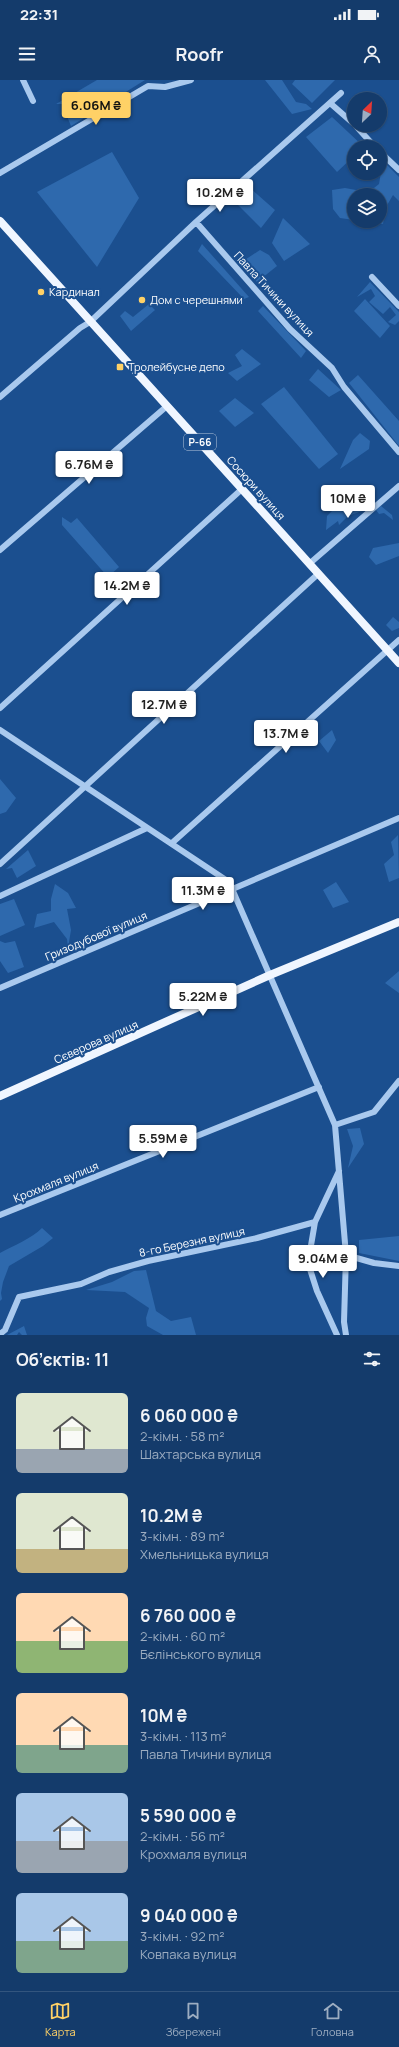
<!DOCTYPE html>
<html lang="uk">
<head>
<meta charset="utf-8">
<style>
	body { margin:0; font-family:Manrope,sans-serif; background:#1d4271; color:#f1f3f6; height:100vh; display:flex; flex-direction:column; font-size:15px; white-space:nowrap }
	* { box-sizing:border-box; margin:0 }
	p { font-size:13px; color:#9dadc1 }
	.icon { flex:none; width:22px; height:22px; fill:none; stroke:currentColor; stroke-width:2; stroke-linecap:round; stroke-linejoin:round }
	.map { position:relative; height:1255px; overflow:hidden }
	.details { display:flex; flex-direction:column; background:#143b6b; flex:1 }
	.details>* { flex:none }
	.needle { width:26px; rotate:25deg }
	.fabs { position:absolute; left:347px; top:12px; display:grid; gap:8px }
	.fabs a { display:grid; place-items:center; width:40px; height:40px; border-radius:50%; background:#143b6b; box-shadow:0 1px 3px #0004,0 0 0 1px #33557e; font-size:20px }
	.price { position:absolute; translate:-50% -34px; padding:0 9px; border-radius:4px; background:#fff; color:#222; font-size:13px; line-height:26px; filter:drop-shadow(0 1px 2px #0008) }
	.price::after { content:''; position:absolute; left:50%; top:24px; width:12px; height:9px; margin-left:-6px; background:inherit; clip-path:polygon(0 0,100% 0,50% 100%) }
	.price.on { background:#ffd166; color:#111 }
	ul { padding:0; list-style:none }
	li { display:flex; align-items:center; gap:12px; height:100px; padding:0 16px }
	li span { display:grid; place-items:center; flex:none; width:112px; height:80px; border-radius:6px; color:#555 }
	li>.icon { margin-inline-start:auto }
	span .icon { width:48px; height:48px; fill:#fffc; stroke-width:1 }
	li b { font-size:17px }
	h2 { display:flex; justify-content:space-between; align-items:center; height:48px; padding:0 16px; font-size:17px }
	.status { display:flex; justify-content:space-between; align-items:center; height:28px; padding:0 20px; background:#143b6b; direction:ltr }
	.status svg { height:11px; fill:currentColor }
	header { display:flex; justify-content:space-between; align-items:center; height:52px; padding:0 16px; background:#143b6b; font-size:18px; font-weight:700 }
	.menu { display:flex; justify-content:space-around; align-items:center; height:56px; border-top:1px solid #33557e; background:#143b6b; font-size:11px; color:#9dadc1 }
	.menu a { display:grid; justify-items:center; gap:2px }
	.menu .on { color:#ffd166 }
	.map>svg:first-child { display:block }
	.green { fill:#2e69ad }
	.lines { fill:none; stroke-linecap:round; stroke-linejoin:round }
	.minor { stroke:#a9c9ee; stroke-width:6 }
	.major { stroke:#f0f6ff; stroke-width:8 }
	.poi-dot { fill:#ffd166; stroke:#1b4f8f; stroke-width:1.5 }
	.labels { text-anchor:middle; stroke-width:4; stroke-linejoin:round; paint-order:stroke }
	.shield { fill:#1b4f8f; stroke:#bbcadd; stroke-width:1 }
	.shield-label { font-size:10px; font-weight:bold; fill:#fff }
	.poi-label { font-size:11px; fill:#fff; stroke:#1b4f8f; text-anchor:start }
	.street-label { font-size:11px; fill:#fff; stroke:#1b4f8f }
</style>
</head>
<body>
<div class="status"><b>22:31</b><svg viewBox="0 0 49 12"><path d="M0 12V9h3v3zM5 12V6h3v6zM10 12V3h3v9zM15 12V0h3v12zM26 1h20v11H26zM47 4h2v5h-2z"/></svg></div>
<header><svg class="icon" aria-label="menu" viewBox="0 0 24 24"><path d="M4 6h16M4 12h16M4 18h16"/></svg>Roofr<svg class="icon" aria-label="person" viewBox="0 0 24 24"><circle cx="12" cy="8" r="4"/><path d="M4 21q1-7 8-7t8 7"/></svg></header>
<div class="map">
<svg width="399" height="1255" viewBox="0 0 399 1255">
	<rect width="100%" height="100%" fill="#1b4f8f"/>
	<path class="green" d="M97,0H145L71,46L62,24H56Z
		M265,0H282L296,22L306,24L312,29L292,34Z
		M295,0H335L312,23L292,4Z
		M332,37L364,67H354V76L337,92L306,57Z
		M112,72L139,118L97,187L37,112Z
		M383,81L399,97V121L393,115L386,127L383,144L362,141H380V115H354V140L340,138L333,129L332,110L345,108L367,112L374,108L379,104Z
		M249,107L275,130L261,148L237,124Z
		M283,138L310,164L284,181L272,163Z
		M202,164L249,217L244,219L198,171Z
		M260,170L269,175L277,186L257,202L240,183Z
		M370,202L399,232V241L395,245L388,242L396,235L390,227L383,234L369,222L375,216L371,209L357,217Z
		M365,219L390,246L380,258L354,231Z
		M149,224L155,230L131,251L120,236L125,231L133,237Z
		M263,226L306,271L301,278L258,231Z
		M242,269L261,284L237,301L228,293L242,286L235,275Z
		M318,289L341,310L329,317L309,300Z
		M358,295L399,341V366L349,303Z
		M284,307L338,374L319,389L261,324Z
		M235,318L254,333L235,347L219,331Z
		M360,353L370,361L369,369L340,389L353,360Z
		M349,414H370L373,419L362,431L348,436L339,445L338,441L326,450L327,436Z
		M381,426L392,435L393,440L384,433L379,434L376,430Z
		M62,437L71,443L77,438L119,487L108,497L62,445Z
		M399,463V476L376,485L369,477L373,468Z
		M393,537L399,542V548L392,551L386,545Z
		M332,650L336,660L328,673L319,661Z
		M0,699L16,718L6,732L0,734Z
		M398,755L399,798L389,802L384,784L394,775L391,762Z
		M28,770L36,786L17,798L12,788L6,789Z
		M336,802L349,822L333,828L323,810Z
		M55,804L68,813L76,828L67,829L71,850L68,868L67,859L54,842L34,848L37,834L51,831V819Z
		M14,819L25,845L0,856V824Z
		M0,861L5,863L15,861L24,887L8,893L0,881Z
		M399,891V913L385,903Z
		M360,1048L364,1064L348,1088L353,1066L347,1049Z
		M42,1148L53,1158L43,1166L9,1186L3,1202L1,1213L2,1219L0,1221V1173C13,1166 32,1158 42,1148Z
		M399,1156V1181L359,1173V1160Z
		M146,1190L156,1231L171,1241L191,1237L196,1255H163L147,1246L146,1238L149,1228L125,1212L86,1210L112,1202L134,1191Z
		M24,1246L27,1255H22L19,1252L17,1255H7Z"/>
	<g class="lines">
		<path class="minor" d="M23,0L33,21
			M330,23L354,44
			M355,45L375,67
			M380,72L399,90
			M0,93L148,6L165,7L191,0
			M196,142L290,249L332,288L344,307L399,372
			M372,197L399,226
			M0,317L80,248L90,242L196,142L341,13
			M0,470L167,326
			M309,484L399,406
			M0,628L242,409
			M0,650L229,802L335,1045L346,1175L344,1242L346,1255
			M172,763L399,560
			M0,784L318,494
			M0,816L147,748
			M0,908L399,738
			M335,1045L374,1032L399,1001
			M0,1135L319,1007
			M315,1142L308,1183L317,1211L337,1255
			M346,1175L374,1183L399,1186
			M0,1254L5,1250L19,1217L81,1204L109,1192L148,1181L257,1158L315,1142L339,1091"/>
		<path class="major" d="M0,141L399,583
			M0,1016L270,895L399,842"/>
	</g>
	<g class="poi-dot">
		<circle cx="41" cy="212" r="4"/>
		<circle cx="142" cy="220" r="4"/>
		<rect x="116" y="283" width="8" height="8" rx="2"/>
	</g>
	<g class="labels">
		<rect class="shield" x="184" y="354" width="32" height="16" rx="3"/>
		<g class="shield-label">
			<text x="200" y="366">Р-66</text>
		</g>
		<g class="poi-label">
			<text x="49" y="216">Кардинал</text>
			<text x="150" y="224">Дом с черешнями</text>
			<text x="128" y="291">Тролейбусне депо</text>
		</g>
		<g class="street-label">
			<text transform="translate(274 214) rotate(47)" y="4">Павла Тичини вулиця</text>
			<text transform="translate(256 408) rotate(48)" y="4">Сосюри вулиця</text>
			<text transform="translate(96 856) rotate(-23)" y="4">Гризодубової вулиця</text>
			<text transform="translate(96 962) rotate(-24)" y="4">Сєверова вулиця</text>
			<text transform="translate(56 1102) rotate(-22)" y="4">Крохмаля вулиця</text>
			<text transform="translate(192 1162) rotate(-12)" y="4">8-го Березня вулиця</text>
		</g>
	</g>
</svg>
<div class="fabs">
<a><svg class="needle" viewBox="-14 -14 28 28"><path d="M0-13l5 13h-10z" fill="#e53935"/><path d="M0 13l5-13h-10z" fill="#9dadc1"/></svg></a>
<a><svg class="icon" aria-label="locate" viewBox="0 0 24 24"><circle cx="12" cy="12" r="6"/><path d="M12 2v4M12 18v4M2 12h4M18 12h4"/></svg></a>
<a><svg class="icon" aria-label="layers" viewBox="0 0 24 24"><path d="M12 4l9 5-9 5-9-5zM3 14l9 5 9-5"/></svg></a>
</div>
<b class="price on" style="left:96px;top:46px">6.06M ₴</b>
<b class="price" style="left:220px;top:133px">10.2M ₴</b>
<b class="price" style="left:89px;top:405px">6.76M ₴</b>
<b class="price" style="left:348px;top:439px">10M ₴</b>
<b class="price" style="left:127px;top:526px">14.2M ₴</b>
<b class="price" style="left:164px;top:645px">12.7M ₴</b>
<b class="price" style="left:286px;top:674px">13.7M ₴</b>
<b class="price" style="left:203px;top:831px">11.3M ₴</b>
<b class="price" style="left:203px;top:937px">5.22M ₴</b>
<b class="price" style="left:163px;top:1079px">5.59M ₴</b>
<b class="price" style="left:323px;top:1199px">9.04M ₴</b>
</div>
<section class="details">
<h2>Об’єктів: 11<svg class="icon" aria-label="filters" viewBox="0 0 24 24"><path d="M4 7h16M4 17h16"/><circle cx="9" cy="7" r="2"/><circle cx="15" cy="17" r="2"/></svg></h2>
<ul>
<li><span style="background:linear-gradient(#dfe7d0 70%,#9aa5b1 0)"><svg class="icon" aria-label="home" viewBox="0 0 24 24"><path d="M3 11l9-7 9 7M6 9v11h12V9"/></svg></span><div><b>6 060 000 ₴</b><p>2-кімн. · 58 m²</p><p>Шахтарська вулиця</p></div></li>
<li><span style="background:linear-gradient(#dfe7d0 70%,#c2b280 0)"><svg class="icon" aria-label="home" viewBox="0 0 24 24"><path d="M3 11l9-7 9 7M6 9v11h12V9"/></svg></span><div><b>10.2M ₴</b><p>3-кімн. · 89 m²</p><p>Хмельницька вулиця</p></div></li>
<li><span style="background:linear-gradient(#ffd9b3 60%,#8fb573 0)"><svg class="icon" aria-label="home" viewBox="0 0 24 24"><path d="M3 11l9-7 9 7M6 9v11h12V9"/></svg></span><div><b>6 760 000 ₴</b><p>2-кімн. · 60 m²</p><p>Бєлінського вулиця</p></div></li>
<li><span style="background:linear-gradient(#ffd9b3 65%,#7fa58c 0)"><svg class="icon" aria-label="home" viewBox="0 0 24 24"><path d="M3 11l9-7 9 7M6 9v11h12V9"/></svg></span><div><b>10M ₴</b><p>3-кімн. · 113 m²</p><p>Павла Тичини вулиця</p></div></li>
<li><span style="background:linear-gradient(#a9c7e8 60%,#9aa5b1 0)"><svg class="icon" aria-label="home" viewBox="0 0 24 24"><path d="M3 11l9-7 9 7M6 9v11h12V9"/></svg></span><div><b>5 590 000 ₴</b><p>2-кімн. · 56 m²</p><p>Крохмаля вулиця</p></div></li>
<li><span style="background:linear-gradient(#a9c7e8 60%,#7fa58c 0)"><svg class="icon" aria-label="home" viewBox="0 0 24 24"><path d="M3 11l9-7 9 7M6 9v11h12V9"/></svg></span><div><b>9 040 000 ₴</b><p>3-кімн. · 92 m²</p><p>Ковпака вулиця</p></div></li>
</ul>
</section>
<nav class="menu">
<a class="on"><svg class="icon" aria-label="map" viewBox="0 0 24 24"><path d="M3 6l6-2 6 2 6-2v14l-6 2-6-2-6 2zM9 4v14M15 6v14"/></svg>Карта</a>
<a><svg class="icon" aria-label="saved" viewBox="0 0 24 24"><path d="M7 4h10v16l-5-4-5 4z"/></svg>Збережені</a>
<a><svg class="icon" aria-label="home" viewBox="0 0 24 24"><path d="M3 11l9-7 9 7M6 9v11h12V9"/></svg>Головна</a>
</nav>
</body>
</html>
